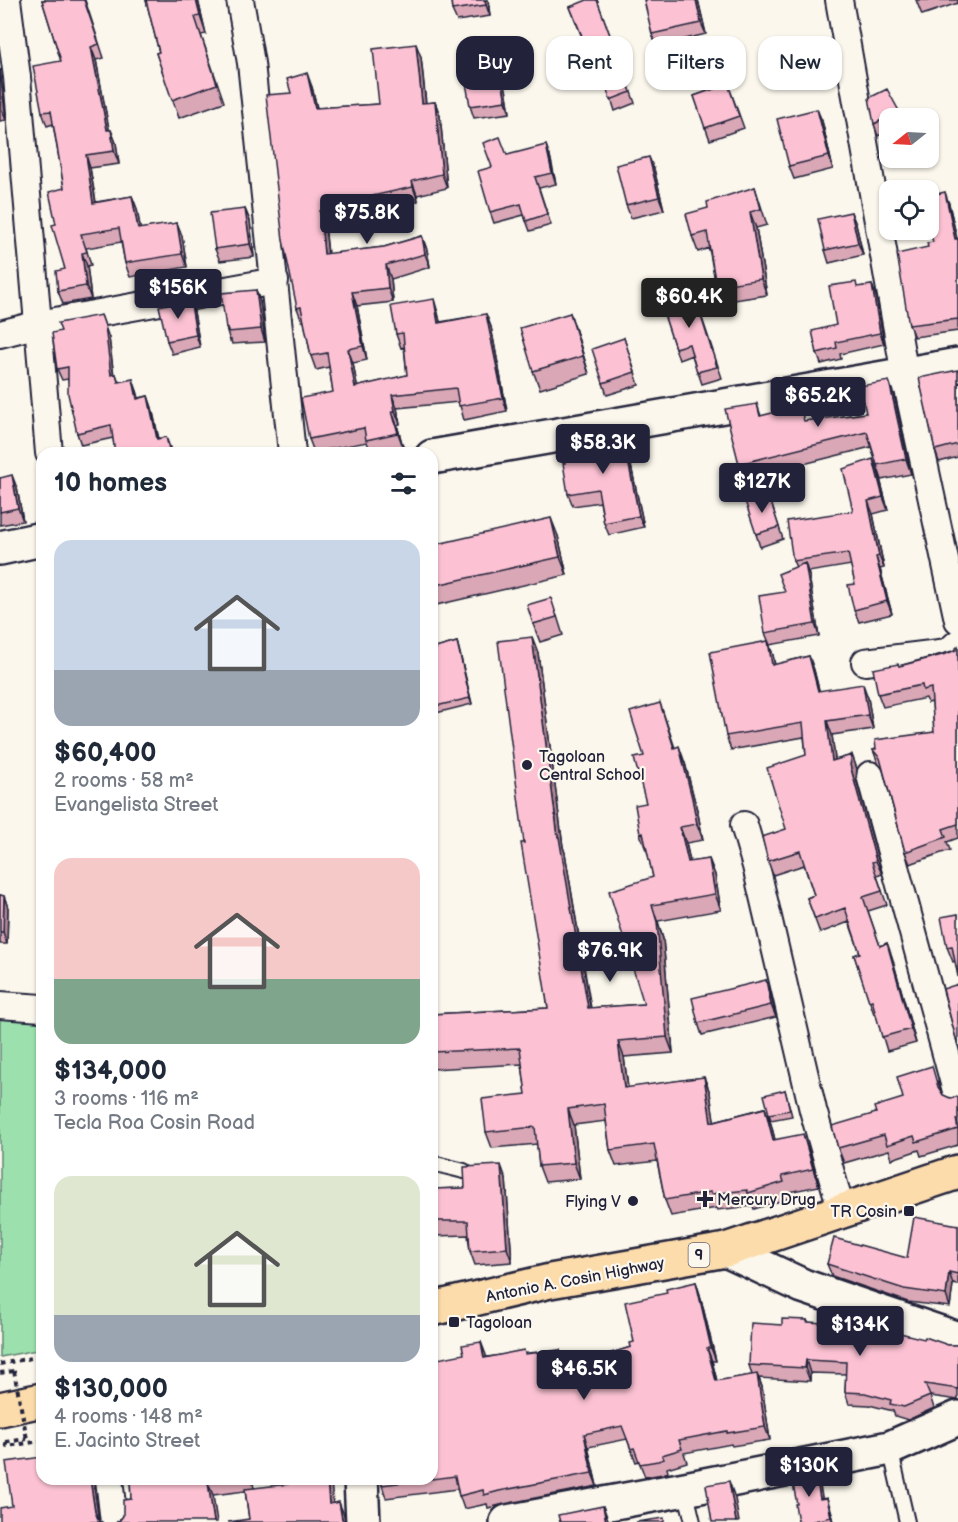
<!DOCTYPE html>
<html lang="en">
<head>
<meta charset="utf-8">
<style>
	body { margin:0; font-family:"Balsamiq Sans",sans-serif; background:#f2f2f3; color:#1f2937; height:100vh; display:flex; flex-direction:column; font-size:22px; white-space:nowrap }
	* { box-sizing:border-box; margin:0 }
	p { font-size:20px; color:#747a83 }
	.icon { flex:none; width:33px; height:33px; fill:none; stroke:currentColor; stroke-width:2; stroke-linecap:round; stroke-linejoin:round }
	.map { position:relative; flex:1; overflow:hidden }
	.details { position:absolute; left:36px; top:447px; width:402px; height:1038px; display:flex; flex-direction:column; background:#fff; border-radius:18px; box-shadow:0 2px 4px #0004 }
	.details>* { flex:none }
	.banner { position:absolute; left:456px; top:36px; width:411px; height:54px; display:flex; gap:12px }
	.needle { width:39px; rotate:252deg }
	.buttons { position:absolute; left:879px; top:108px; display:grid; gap:12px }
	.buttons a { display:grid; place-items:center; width:60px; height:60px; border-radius:12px; background:#fff; box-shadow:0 2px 4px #0004; font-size:30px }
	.price { position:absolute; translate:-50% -51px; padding:0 14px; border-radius:6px; background:#22223b; color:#fff; font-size:20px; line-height:39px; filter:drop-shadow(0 2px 3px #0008) }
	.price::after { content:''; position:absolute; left:50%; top:36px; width:18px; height:14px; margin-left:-9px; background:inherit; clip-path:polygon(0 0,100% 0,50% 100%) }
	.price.current { background:#222; color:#fff }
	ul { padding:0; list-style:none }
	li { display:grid; align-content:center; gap:12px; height:318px; padding:0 18px }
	li span { display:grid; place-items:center; height:186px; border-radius:18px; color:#555 }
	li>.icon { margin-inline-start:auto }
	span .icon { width:108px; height:108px; fill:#fffc; stroke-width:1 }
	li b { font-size:26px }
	h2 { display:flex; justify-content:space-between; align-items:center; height:72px; padding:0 18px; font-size:26px }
	.pill { padding:0 21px; border-radius:18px; background:#fff; box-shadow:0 2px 4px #0004; font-size:21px; line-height:54px }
	.pill.current { background:#22223b; color:#fff }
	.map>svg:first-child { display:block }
	.green { fill:#9ce1ad; stroke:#5f8274; stroke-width:1.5 }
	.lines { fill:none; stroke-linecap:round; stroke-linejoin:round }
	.service-casing { stroke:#22223b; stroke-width:18 }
	.minor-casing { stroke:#22223b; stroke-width:30 }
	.tertiary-casing { stroke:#22223b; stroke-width:38 }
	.trunk-casing { stroke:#22223b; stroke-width:38 }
	.path { stroke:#22223b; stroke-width:4; stroke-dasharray:4.5 4.5; stroke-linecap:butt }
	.service { stroke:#fbf7ec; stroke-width:14 }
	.minor { stroke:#fbf7ec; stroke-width:26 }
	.tertiary { stroke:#fbf7ec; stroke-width:33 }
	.trunk { stroke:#fddcac; stroke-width:33 }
	.path-bridge { stroke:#22223b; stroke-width:4; stroke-dasharray:4.5 4.5; stroke-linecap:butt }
	.wall { fill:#d9a7b5; stroke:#22223b; stroke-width:1.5 }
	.shaded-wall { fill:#b08894; stroke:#22223b; stroke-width:1.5 }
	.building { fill:#fcc2d3; stroke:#22223b; stroke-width:1.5 }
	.poi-dot { fill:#22223b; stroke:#fbf7ec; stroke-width:2 }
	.labels { text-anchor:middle; stroke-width:4.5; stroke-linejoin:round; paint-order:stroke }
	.shield { fill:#fbf7ec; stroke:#636270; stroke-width:1.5 }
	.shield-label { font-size:15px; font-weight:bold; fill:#22223b }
	.poi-label { font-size:16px; fill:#22223b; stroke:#fbf7ec; text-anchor:start }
	.street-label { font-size:16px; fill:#22223b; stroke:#fbf7ec }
</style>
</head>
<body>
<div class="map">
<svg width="958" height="1522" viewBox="0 0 958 1522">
	<rect width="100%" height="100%" fill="#fbf7ec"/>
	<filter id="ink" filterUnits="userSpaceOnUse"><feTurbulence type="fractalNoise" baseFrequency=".0167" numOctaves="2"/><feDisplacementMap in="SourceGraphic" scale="12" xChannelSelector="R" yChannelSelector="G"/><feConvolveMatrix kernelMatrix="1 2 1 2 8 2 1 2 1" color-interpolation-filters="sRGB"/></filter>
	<g filter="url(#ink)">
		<path class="green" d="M0,1015L42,1016V1349L0,1357Z"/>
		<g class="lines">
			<g class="service-casing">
				<path id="service" d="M432,1163L464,1171
					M890,1448L907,1522
					M685,1489L693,1522"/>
			</g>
			<g class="minor-casing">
				<path id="minor" d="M7,0L17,77L49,453
					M240,0L251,63L292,453
					M839,0L905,375L958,620
					M0,334L39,324L275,281
					M865,662L948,652L958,643
					M870,775L958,1098
					M744,825L756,866L813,1110L842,1212
					M0,1005L42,1008
					M109,1479L114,1522"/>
			</g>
			<g class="tertiary-casing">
				<path id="tertiary" d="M432,457L958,365
					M0,548L42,539
					M726,1250L803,1286L958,1339
					M361,1479L363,1522
					M507,1522L685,1489L890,1448L958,1418"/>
			</g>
			<g class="trunk-casing">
				<path id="trunk" d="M432,1309L550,1281L726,1250L958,1172
					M0,1409L42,1400"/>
			</g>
			<path class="path" d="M0,1364L42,1356
				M0,1373L14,1371
				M6,1442L7,1446L42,1441
				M6,1442L27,1439"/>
			<use href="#service" class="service"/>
			<use href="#minor" class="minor"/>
			<use href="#tertiary" class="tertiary"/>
			<use href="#trunk" class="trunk"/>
			<path class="path-bridge" d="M14,1371L27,1439"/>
		</g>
		<path class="wall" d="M42,0H85L104,58L96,60L109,130H111L116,143L119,164L90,168L96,202L132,196L137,209L140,229L177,223L182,236L187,267L130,277L125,263L121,242L86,248L91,265L87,266L91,299L63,304L58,291L65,269L56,224L64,188L53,124L47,126L42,112L61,61Z
			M146,0H198L206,34L201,35L224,102L179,118L156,53L159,52Z
			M451,0H488L490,16L457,21L452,10Z
			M597,0L635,103L615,111L598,57L591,60L570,7Z
			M698,0L706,34L657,46L652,34Z
			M916,0H958V3L922,15Z
			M521,56L528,80L506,86L504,80Z
			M421,57L426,103L435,102L440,116L447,188L417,195L418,201L332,220V224L325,225L328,254L384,247L422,236L427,250L430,267L391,279L393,302L357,306L367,360L353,363L357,387L407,375L404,347L401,348L396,334L438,313L440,322L486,314L491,327L507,411L464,420L459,402L397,408L400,424L397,425L403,447L371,453L367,442L314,452L309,439L333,392L329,367L316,370L311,356L304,321H302L297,308L291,93L312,87L317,108L379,104Z
			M0,69L6,120L0,121Z
			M501,76L506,89L510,113L474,118L470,106Z
			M728,84L744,128L710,140L694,96Z
			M899,111L901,118H890V130L878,136L874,124Z
			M822,121L833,169L794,179L789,166Z
			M507,155L550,156L556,184L539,188L551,225L530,231L524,215L494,223L490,212L492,167Z
			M654,169L664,210L631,218L626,205Z
			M755,187L767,225L756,228L767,295L721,302L716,286L709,248L698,252L692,236L708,208Z
			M949,204L957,239H958V331L914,337L909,325L928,247L933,242Z
			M245,209L250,221L254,257L220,261L215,249Z
			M856,224L863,255L829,263L825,250Z
			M872,285L876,296L884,344L840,354L841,359L821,364L817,353L836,325L858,287Z
			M256,290L260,302L265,342L232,344L231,340L230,341L226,328Z
			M693,291L722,378L702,384L692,355L679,360L660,302Z
			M194,312L200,347L172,354L167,341Z
			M570,313L576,331L589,374L540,389L533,371Z
			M109,338L114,375L116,374L119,382L137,391L139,398L148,396L152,408L159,439L166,437L172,453H115L113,438L81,445L77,433L68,379L62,380L57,369Z
			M624,338L639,385L607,395L603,383Z
			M958,370V457L939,462L935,450Z
			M894,395L911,474L882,480L871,447L744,479L739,464L757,404L761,416L805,421L866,413Z
			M626,442L644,527L609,535L604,523L600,502L573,506L568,494Z
			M878,471L888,510L873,514L884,568L880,569L892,614L859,622L854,610L855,584L851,565L808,572L819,636L770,645L765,633L796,567L793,561L853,511Z
			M0,478L17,488L23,521L0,525Z
			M772,506L783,539L760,547L756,534Z
			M432,529L435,545L558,536L567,575L432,606Z
			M557,616L563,635L540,642L533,624Z
			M532,637L538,653L563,847L565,853L591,1008L644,1004L653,877L647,849L646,850L640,834L646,803L644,756L660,703L675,748L685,763L698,814L703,840L686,843L690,862L709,859L715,875L721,910L658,921L663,939L673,1053L624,1057L628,1088L704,1077L710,1093L714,1121L765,1108L771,1124L775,1140L809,1151L819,1186L788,1192L790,1198L754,1209L753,1206L717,1210V1208L671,1216L665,1200L657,1161L616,1166L610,1150L606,1121L574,1125L580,1179L545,1182L539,1166L537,1144L492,1148L486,1132L526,1094L522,1064L432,1069V1014L548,1008L524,843Z
			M768,641L773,655L775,665L809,656L814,670L819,691L868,698L873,729L832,735L835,760L852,755L857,769L856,779L882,874L877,876L887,905L868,911L880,946L887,943L892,957L916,1043L887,1051L876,1014H874L854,955L860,953L849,922L820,933L807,898L814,895L804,865L773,875L768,861L786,829L806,755L804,737L731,750L726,736Z
			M457,642L472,704L432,714V649Z
			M958,646V838L947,842L950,850L910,864L905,852L883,769L878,763L873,750L934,732L932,702L928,703L926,698L883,707L878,694L899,666L956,650Z
			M0,895L4,896L8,908L7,944H0Z
			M958,914L955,961L953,962L947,947Z
			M766,980L770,992L776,1017L702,1035L698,1023Z
			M938,1081L941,1091L943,1095L950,1098L958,1097V1145L921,1156L919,1150L892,1159L889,1150L844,1163L838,1148L876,1113L903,1098Z
			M785,1090L792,1116L771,1120L769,1114Z
			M506,1179L512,1262L475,1265L470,1251L468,1235L433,1236L436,1255L432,1256V1189L465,1188Z
			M958,1225V1285L953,1284L950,1307L908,1302L832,1276L827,1264L907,1258Z
			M696,1282L700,1295L716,1361H712L717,1381L752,1375L749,1365L782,1325L807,1320L808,1322L948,1345H958V1400L930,1396L934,1408L908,1420L895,1416L893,1411L869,1405L849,1404L845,1392L846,1374L810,1373V1381L759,1378L762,1387L770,1440L732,1446L731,1444L684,1453L687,1462L667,1468L668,1472L663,1474L645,1477L639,1461L636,1462L627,1439L588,1447L597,1486L504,1504L488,1508L487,1504L464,1509L457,1489L386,1498L382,1485L464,1354L481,1342L486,1357L560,1350L564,1361L591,1356L592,1359L631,1347L667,1293Z
			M130,1479H252L254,1488L333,1504L344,1515L345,1521L249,1519L245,1491L213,1495L119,1521L123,1516L131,1499Z
			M819,1481L822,1499L831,1510L834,1522H798L797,1504Z"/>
		<path class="shaded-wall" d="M196,0H198L206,34L200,16Z
			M485,0H488L490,16L486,5Z
			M696,0H698L706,34L701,23Z
			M416,44L421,57L427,117L422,103Z
			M91,47L96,60L112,144L107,130Z
			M0,69L6,120L1,108L0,98Z
			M307,73L312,87L320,121L315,108Z
			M501,76L506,89L510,113L506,101Z
			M435,102L440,116L447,188L442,174Z
			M817,109L822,121L833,169L829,156Z
			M111,130L116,143L119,164L114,151Z
			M546,145L550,156L556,184L552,173Z
			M86,155L90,168L98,216L93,203Z
			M649,157L654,169L664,210L659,197Z
			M412,181L417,195L418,201L413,187Z
			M945,192L949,204L958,243L955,239Z
			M132,196L137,209L143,243L138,229Z
			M327,206L332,220V224L327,211Z
			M245,209L250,221L254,257L250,244Z
			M320,211L325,225L329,268L324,254Z
			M750,212L756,228L767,295L761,279Z
			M851,212L856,224L863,255L858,243Z
			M177,223L182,236L187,267L182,254Z
			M422,236L427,250L430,267L425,254Z
			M82,253L87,266L91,299L86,286Z
			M386,265L391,279L393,302L388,288Z
			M872,285L876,296L884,344L880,333Z
			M256,290L260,302L265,342L261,329Z
			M352,292L357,306L367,360L363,346Z
			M190,299L194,312L200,347L196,335Z
			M434,299L438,313L443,336L438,323Z
			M570,313L576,331L589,374L583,356Z
			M486,314L491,327L507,411L503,398Z
			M101,315L109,338L115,387L111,375Z
			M348,349L353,363L360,401L355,387Z
			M133,379L137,391L142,410L137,399Z
			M889,381L894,395L911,474L906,459Z
			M392,395L397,408L400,424L395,411Z
			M148,396L152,408L161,451L157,439Z
			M392,411L397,425L403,447L398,433Z
			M622,430L626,442L644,527L639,516Z
			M873,459L878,471L888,510L883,497Z
			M12,475L17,488L23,521L18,508Z
			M868,501L873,514L884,568L879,556Z
			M551,518L558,536L567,575L560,557Z
			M432,529L439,563L432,542Z
			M876,557L880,569L892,614L887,601Z
			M805,563L809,575L819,636L815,624Z
			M532,637L538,653L563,847L565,853L593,1024L588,1008L558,837Z
			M768,641L773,655L777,679L772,665Z
			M457,642L459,649L472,704L470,698Z
			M809,656L814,670L823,705L818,691Z
			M863,684L868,698L873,729L868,715Z
			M827,721L832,735L837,775L832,761Z
			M679,746L685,763L698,814L703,840L697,824Z
			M852,755L857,769L856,779L882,874L876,861L850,765Z
			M680,827L686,843L694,879L688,862Z
			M709,859L715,875L721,910L715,894Z
			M4,896L8,908L7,944L3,932Z
			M652,905L663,939L673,1053L667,1037Z
			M887,943L892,957L916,1043L911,1029Z
			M766,980L770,992L776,1017L771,1005Z
			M618,1041L624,1057L630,1104L624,1088Z
			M704,1077L710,1093L717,1138L711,1122Z
			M765,1108L771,1124L779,1156L773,1140Z
			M568,1109L574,1125L580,1179L574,1163Z
			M803,1134L809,1151L819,1186L813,1169Z
			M501,1165L506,1179L512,1262L507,1248Z
			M432,1234L433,1236L436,1255L432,1244Z
			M949,1272L953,1284L950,1307L946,1295Z
			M696,1282L700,1295L716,1361L711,1348Z
			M481,1342L486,1355L488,1371L484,1358Z
			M707,1348L712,1361L720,1394L716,1381Z
			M806,1360L810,1373V1381L805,1368Z
			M757,1374L762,1387L770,1440L765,1427Z
			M584,1434L588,1447L597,1486L592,1473Z
			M815,1469L819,1481L825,1512L820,1499Z
			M90,1479H93L99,1522L95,1512Z
			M327,1479H331L334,1517L329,1504Z
			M729,1481L735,1498L739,1522H736Z
			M208,1483L213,1495L217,1522H214Z
			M827,1498L831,1510L834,1522H833L831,1517Z
			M339,1502L344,1515L345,1522L342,1519Z
			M603,1506L609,1522H606Z"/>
		<path class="building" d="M42,0H84L99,44L91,47L107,130H111L114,151L86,155L93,203L132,196L138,229L177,223L182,254L125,263L119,228L81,234L87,252L82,253L86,286L58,291L56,271L65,269L52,225L56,224L49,192L64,188L51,111L42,112L33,66L61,61Z
			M146,0H196L200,16L195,17L217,84L172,100L156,53L159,52Z
			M451,0H485L486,5L452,10Z
			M587,0H597L631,92L610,100L594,45L587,48L570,7Z
			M644,0H696L701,23L652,34Z
			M416,44L422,103L435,102L442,174L412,181L413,187L327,206V211H320L324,254L384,247L422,236L425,254L386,265L388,288L352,292L363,346L348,349L355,387L407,375L403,333L396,334L391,306L434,299L438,323L486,314L503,398L459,406L456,388L392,395L395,411H392L398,433L366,440L364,428L309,439L301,398L333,392L327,353L311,356L301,307L297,308L283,240L266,95L291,93L287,79L307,73L315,108L379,104L373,49Z
			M519,50L525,73L504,80L497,56Z
			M501,76L506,101L470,106L466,83Z
			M728,84L739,116L705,128L694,96Z
			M887,89L899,111L874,124L869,98Z
			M817,109L829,156L789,166L777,119Z
			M500,137L507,155L546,145L552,173L535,177L547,214L526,221L521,204L490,212L478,171L492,167L483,143Z
			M649,157L659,197L626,205L616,165Z
			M755,187L761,209L750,212L761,279L716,286L707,232L692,236L686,214L708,208L707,202Z
			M945,192L955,239H958V319L909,325L897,254L928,247L927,243L933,242L928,225V196Z
			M245,209L250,244L215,249L210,213Z
			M851,212L858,243L825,250L818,219Z
			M856,282L857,287L872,285L880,333L836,342L837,348L817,353L812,331L836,325L829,286Z
			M256,290L261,329L228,332V328H226L221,293Z
			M693,291L717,367L697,372L689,344L675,348L660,302Z
			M190,299L196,335L167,341L159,306Z
			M570,313L583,356L533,371L520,328Z
			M101,315L105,326L111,375L116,374L118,382L133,379L137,399L148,396L157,439L166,437L170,453H115L111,425L77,433L68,394V367L57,369L52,333L61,331L58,323Z
			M624,338L635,372L603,383L592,349Z
			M958,370V444L935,450L919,378Z
			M889,381L906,459L877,465L867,432L739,464L725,409L757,404L760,416L800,406L804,421L866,413L860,386Z
			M622,430L639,516L604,523L598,489L568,494L563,463H565L563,448L602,442L600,434Z
			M873,459L883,497L868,501L879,556L876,557L887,601L854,610L848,585L855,584L848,553L793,561L787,521L853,511L843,469Z
			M12,475L18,508L0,512V478Z
			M768,493L779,527L756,534L745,501Z
			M551,518L560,557L432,586V542L433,545Z
			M805,563L815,624L765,633L759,596L785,592L778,574Z
			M551,598L557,617L533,624L527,605Z
			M532,637L558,837H559L588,1008L644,1004L609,891L653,877L643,833L640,834L635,805L646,803L634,758L644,756L630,712L660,703L674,748L679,746L692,798L697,824L680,827L688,862L709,859L715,894L652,905L657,922L667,1037L618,1041L624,1088L704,1077L711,1122L765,1108L773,1140L803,1134L813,1169L782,1176L784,1182L748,1193L747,1190L711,1194V1192L665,1200L654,1144L610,1150L604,1104L568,1109L574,1163L539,1166L535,1127L486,1132L482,1099L526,1094L520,1048L432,1052V1014L548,1008L521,843H524L498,641Z
			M768,641L772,665L809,656L818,691L863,684L868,715L827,721L832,761L852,755L850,765L876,861L872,862L882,891L863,897L880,946L887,943L911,1029L882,1037L872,1000L869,1001L854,955L860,953L845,908L815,919L807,898L814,895L800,851L768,861L762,837L786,829L767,768L806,755L803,723L726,736L710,652Z
			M457,642L470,698L432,707V649Z
			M958,646V824L943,829L946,837L905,852L880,758L873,750L876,749L875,740L934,732L931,688L923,690L922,685L878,694L873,669L898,664L899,666L946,654L956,650V648Z
			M0,895L4,896L3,932H0Z
			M958,914V977L952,946L947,947L941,917Z
			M766,980L771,1005L698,1023L692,998Z
			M958,984V1046L943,989Z
			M932,1066L938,1087L943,1095L950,1098L958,1097V1119H956L958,1129L916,1142L914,1136L887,1145L884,1135L838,1148L832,1126L876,1113L874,1107L903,1098L897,1077Z
			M785,1090L790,1110L769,1114L764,1095Z
			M501,1165L507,1248L470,1251L468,1221H432V1189L465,1188L464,1167Z
			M914,1217L958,1225V1274L949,1272L946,1295L904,1289L827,1264L834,1238L907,1258Z
			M696,1282L711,1348H707L716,1381L757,1374L765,1427L727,1433V1431L679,1440L682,1449L662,1455L664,1459L658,1461L640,1464L634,1448L631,1449L622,1426L584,1434L592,1473L499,1491L484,1495L483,1490L459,1496L455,1476L432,1479V1360L464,1354L462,1345L481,1342L484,1358L524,1350L525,1354L560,1350L562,1361L591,1356L592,1359L631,1347L630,1343L634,1342L625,1302L667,1293L666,1289Z
			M782,1319L807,1320V1322L846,1324V1323L900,1334V1333L924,1339L925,1337L948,1345H958V1389L925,1384L930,1396L904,1407L890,1404L891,1400L865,1393L845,1392L846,1362L806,1360L805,1368L749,1365L751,1323L782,1325Z
			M42,1457V1479H90L95,1512L98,1519L102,1522H0V1508L12,1506L6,1462Z
			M815,1469L820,1499L827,1498L831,1517L810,1522H798L795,1504H797L791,1474Z
			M130,1479H234L208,1483L214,1522H116L119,1521L123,1516V1500L131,1499Z
			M288,1479H327L329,1504L339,1502L342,1519L346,1522H228L249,1519L245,1489L288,1484Z
			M381,1479H430L382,1485Z
			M729,1481L736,1522H712L706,1485Z
			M603,1506L606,1522H560L558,1515Z
			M664,1518V1522H636Z"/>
	</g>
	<g class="poi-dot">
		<circle cx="527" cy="765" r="6"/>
		<path d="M702 1190h6v6h6v6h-6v6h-6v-6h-6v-6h6z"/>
		<circle cx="633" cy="1201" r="6"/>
		<rect x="903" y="1205" width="12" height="12" rx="3"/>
		<rect x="448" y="1316" width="12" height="12" rx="3"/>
	</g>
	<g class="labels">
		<rect class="shield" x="688.5" y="1243" width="21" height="24" rx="4.5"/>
		<g class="shield-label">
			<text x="699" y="1260">9</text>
		</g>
		<g class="poi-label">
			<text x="539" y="762">Tagoloan<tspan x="539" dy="18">Central School</tspan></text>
			<text x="717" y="1205">Mercury Drug</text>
			<text x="621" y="1207" text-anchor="end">Flying V</text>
			<text x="897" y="1217" text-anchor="end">TR Cosin</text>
			<text x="466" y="1328">Tagoloan</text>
		</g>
		<g class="street-label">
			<text transform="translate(575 1279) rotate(-11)" y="6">Antonio A. Cosin Highway</text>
		</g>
	</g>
</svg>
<div class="buttons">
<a><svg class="needle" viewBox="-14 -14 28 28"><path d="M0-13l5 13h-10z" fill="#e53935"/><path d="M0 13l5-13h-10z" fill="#747a83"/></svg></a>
<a><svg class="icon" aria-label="locate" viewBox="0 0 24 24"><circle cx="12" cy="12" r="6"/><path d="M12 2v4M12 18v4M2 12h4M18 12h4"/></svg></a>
</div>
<b class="price" style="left:367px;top:245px">$75.8K</b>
<b class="price" style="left:178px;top:320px">$156K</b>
<b class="price current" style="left:689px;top:329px">$60.4K</b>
<b class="price" style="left:818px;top:428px">$65.2K</b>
<b class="price" style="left:603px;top:475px">$58.3K</b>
<b class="price" style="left:762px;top:514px">$127K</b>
<b class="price" style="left:610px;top:983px">$76.9K</b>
<b class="price" style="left:860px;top:1357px">$134K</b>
<b class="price" style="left:584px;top:1401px">$46.5K</b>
<b class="price" style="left:809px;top:1498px">$130K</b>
<div class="banner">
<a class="pill current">Buy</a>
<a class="pill">Rent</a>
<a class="pill">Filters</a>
<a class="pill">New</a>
</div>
<section class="details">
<h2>10 homes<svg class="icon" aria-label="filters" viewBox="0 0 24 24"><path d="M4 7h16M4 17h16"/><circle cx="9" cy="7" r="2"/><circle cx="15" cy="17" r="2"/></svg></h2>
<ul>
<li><span style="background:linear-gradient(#c9d6e8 70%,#9aa5b1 0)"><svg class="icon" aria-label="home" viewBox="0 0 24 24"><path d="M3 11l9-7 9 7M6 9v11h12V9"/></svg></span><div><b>$60,400</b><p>2 rooms · 58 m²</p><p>Evangelista Street</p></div></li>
<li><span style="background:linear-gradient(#f6c9c9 65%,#7fa58c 0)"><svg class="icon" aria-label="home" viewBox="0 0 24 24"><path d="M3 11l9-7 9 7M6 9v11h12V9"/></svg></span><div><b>$134,000</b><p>3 rooms · 116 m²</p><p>Tecla Roa Cosin Road</p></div></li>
<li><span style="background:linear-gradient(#dfe7d0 75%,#9aa5b1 0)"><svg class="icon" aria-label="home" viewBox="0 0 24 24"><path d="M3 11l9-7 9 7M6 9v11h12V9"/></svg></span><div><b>$130,000</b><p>4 rooms · 148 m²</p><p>E. Jacinto Street</p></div></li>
</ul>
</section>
</div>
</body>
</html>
